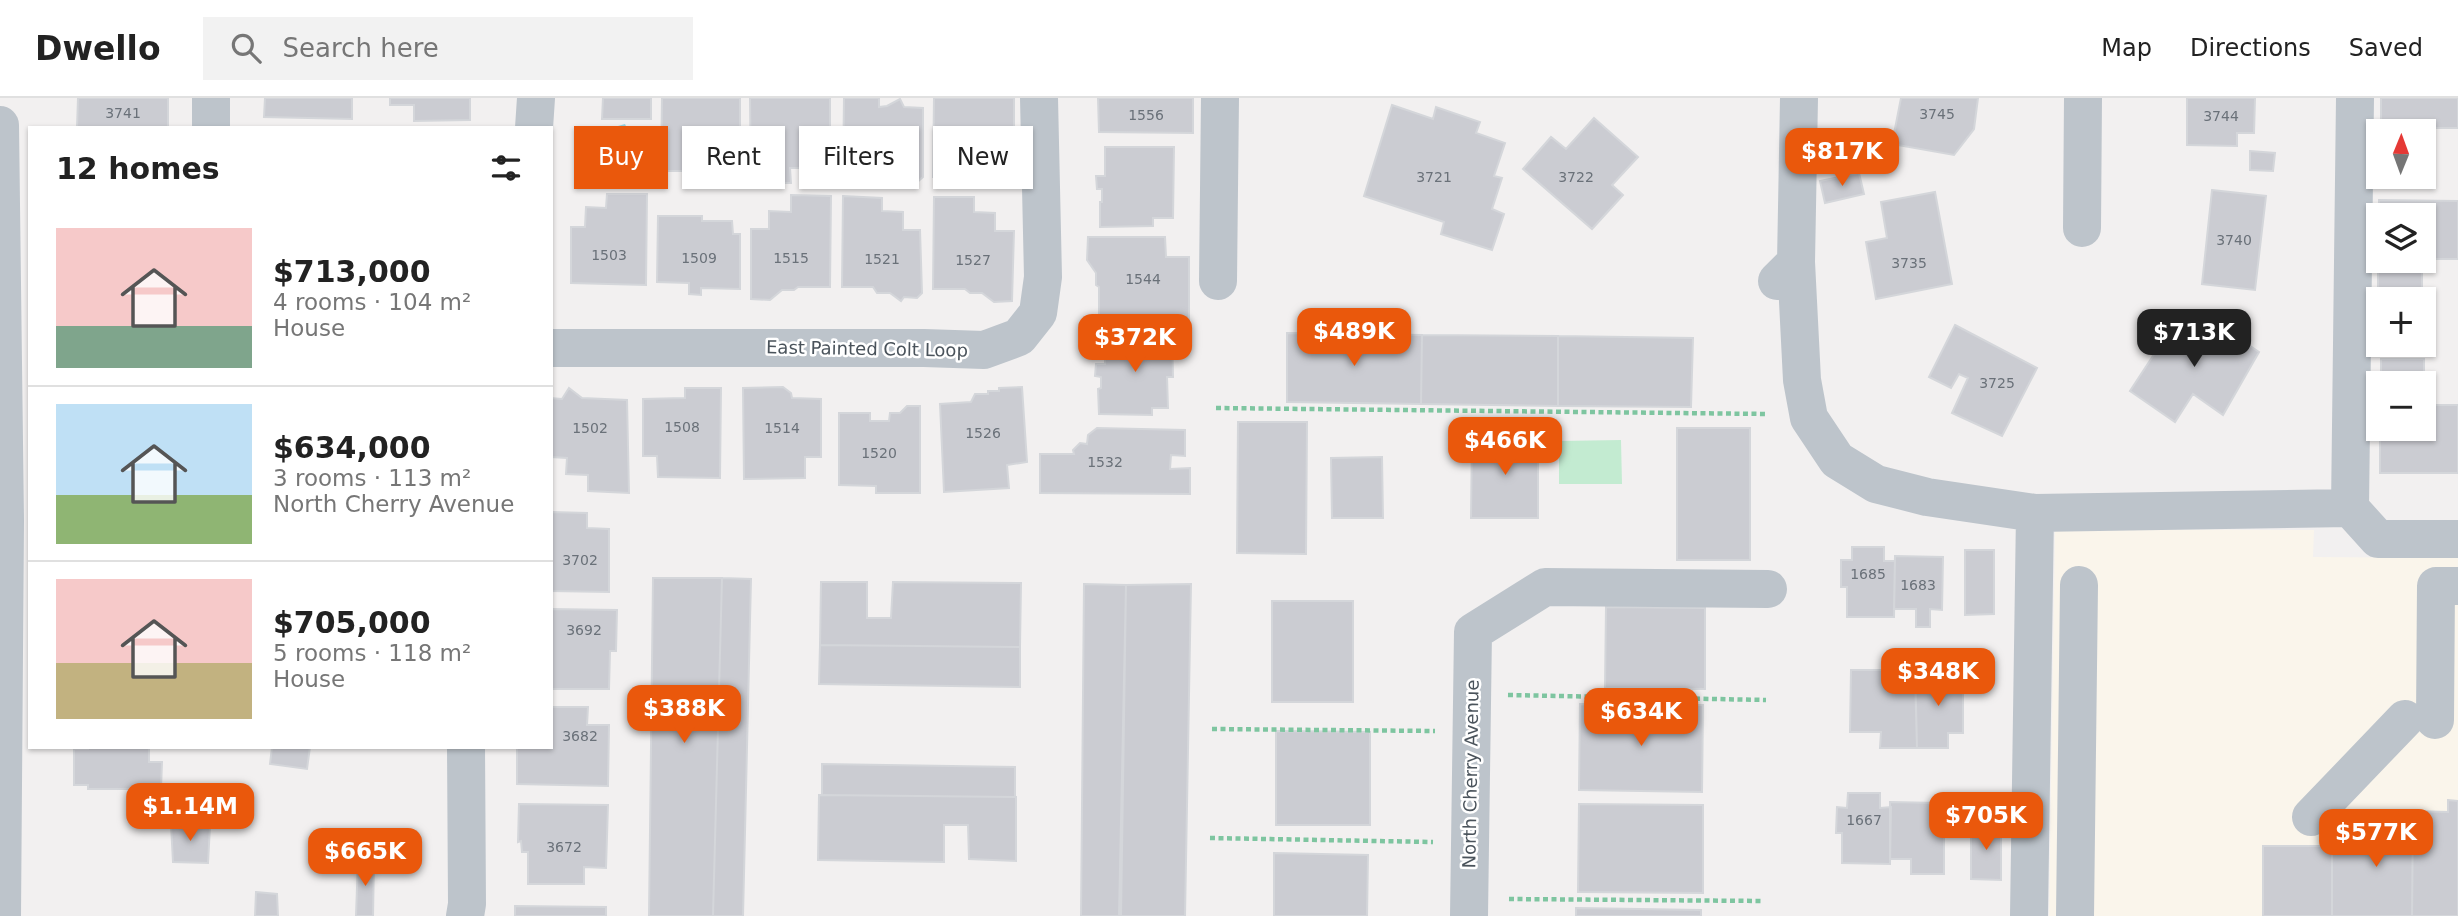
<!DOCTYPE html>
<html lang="en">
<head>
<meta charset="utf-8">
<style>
	body { margin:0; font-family:"DejaVu Sans",sans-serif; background:#f2f2f2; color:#222; height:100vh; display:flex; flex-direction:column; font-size:26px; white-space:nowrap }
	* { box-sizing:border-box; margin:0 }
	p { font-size:23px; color:#767676 }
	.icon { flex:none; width:38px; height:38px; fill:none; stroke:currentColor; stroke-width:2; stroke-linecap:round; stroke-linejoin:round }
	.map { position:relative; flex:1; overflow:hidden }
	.side { position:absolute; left:28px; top:28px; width:525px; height:623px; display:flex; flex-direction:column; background:#fff; border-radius:0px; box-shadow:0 2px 5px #0004 }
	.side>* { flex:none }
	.banner { position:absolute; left:574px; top:28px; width:665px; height:63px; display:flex; gap:14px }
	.needle { width:46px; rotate:1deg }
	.buttons { position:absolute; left:2366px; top:21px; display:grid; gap:14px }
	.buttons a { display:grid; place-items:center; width:70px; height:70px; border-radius:0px; background:#fff; box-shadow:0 2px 5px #0004; font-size:35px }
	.price { position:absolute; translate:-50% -60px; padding:0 16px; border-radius:14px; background:#ea580c; color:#fff; font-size:23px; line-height:46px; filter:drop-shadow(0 2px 4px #0008) }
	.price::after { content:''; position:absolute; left:50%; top:42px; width:21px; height:16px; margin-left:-10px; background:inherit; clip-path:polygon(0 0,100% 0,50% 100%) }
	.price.on { background:#222; color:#fff }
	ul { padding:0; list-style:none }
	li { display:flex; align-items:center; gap:21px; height:175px; padding:0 28px }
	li+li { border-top:2px solid #e0e0e0 }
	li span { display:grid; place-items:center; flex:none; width:196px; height:140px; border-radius:0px; color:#555 }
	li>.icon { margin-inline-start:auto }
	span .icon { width:84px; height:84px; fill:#fffc; stroke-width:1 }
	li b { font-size:30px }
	h2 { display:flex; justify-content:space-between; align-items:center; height:84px; padding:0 28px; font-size:30px }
	.pill { padding:0 24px; border-radius:0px; background:#fff; box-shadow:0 2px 5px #0004; font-size:24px; line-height:63px }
	.pill.on { background:#ea580c; color:#fff }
	header { display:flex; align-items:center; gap:42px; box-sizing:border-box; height:98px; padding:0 35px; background:#fff; border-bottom:2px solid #e0e0e0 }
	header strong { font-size:33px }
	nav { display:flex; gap:38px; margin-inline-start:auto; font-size:24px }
	.search { width:490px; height:63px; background:#f2f2f2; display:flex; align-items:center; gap:18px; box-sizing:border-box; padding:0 24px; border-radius:0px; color:#767676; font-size:26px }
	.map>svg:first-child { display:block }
	.commercial { fill:#faf5eb }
	.green { fill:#c3ebd1 }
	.water { fill:#95d5e3 }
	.building { fill:#cbccd2; stroke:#d4d6da; stroke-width:2 }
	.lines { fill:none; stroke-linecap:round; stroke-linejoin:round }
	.path { stroke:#7ec5a0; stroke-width:4.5; stroke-dasharray:5 3.5; stroke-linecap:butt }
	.minor { stroke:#bdc4cb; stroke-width:38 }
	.labels { text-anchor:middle; stroke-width:5; stroke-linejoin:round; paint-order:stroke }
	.number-label { font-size:14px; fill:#6a7179 }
	.street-label { font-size:18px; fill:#4a535b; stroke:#fff }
</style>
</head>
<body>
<header>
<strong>Dwello</strong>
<div class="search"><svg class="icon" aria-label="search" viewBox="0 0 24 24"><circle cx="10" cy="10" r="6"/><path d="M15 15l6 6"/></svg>Search here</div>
<nav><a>Map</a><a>Directions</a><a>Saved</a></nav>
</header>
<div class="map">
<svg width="2458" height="818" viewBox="0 0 2458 818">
	<rect width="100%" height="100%" fill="#f2f0f0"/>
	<path class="commercial" d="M2055,431L2314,432L2313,459L2458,460V818H2049Z"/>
	<path class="green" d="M1621,342L1622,386H1559V343Z"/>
	<path class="water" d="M625,26L636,49L615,68L614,78L597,74L589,56L610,39L611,30Z"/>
	<path class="building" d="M78,0H168V30H77Z
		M265,0H352V21L264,19Z
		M390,0H470V22L414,23V7H390Z
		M603,0H651V21H602Z
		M662,0H740V52H724V73H661Z
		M750,0H830V70H790L791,85H751Z
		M844,0H879V9L887,8L900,1L904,9L923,10V79L915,86H851L843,78Z
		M934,0H1014V46L996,45V63H975V80L933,79Z
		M1098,0H1193V35L1099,34Z
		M1901,0H1978L1974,31L1954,57L1892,46Z
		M2187,0H2255L2254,35H2237V48L2187,47Z
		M2381,0H2458V30H2381Z
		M1392,7L1433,21L1436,9L1480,24L1476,35L1505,45L1494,78L1502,80L1492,111L1504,116L1492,152L1441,136L1444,124L1364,98Z
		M1594,20L1638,59L1612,87L1623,97L1592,131L1523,71L1551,39L1566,51Z
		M1105,49H1174L1173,120H1153V128L1100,129V104H1102V91H1097L1096,78H1105Z
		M2250,53L2275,55L2273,73L2250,72Z
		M1859,75L1864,96L1825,105L1820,83Z
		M2212,92L2266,98L2255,192L2202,186Z
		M1935,94L1952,186L1876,201L1866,144L1887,140L1881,104Z
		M607,96H647L646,187L571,185V129H585L586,109L606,110Z
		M791,97L831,98L830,189H798L794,192H782L770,202L751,201V131H769V113L791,114Z
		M843,98L882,100V113L903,114V132H920L922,195L917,200L904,199L901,203L890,195H877L873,189H842Z
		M934,99H974V114L995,115V133H1014L1012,203L994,204L982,195H970L965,191H933Z
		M2379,102L2458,103V161H2424V117H2379Z
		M658,118H702V123H732L733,136H740V191L701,190V197L689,196V185L657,184Z
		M1088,139H1165L1166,159H1189V224L1099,225V189L1096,187V175L1087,162Z
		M2378,163H2422V201H2378V207Z
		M2181,215L2224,242L2228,233L2259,254L2223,317L2193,296L2175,324L2130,293Z
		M1955,227L2037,270L2002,338L1952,315L1968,280L1959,276L1951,290L1929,279Z
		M1287,235L1422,237L1421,306L1287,304Z
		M1105,236L1172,237L1173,279H1167L1168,310H1152V317L1099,316L1098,291L1101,290V279L1095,278L1096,266H1105Z
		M1422,237L1558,238V308L1421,306Z
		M1558,238L1693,240L1691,309L1558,308Z
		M2381,261H2424V303V285H2381Z
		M783,289L791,295L792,300L821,301V359H805V380L744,381L743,290Z
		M1022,289L1027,364L1007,367L1009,390L944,394L940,306L971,304L975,296H988V293H999V290Z
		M569,290L582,300L627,302L629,395L588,393V377L566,376L567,360L551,359V300L562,301Z
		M685,290H721L720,380L658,379L657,358H643V301L685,300Z
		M2424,307H2458V375H2380V331H2424Z
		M907,308H920V395H876V388L839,387V315H870V323H889L890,315H900Z
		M1238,324H1307L1306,456L1237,455Z
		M1097,330L1185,332V358L1171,357L1170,371L1190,370V396L1040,395V356H1074L1073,352L1080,345L1087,346L1088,337Z
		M1677,330H1750V462H1677Z
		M1472,338H1538V420H1471Z
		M1382,359L1383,420H1332L1331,360Z
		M551,414L587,415V430L609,431V494L551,493Z
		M1852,449H1884V463H1895L1894,519H1847V489H1841V462H1852Z
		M1965,452H1994V516L1965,517Z
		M1895,458L1943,459L1942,512L1930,511V529H1916V511H1894Z
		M653,480H722L713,818H649Z
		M722,480L751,481L743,818H713Z
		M821,484H867V520H891L893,484L1021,485L1020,549L820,547Z
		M1084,486L1126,487L1119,818H1081Z
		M1191,486L1185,818H1121L1126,487Z
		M1272,503H1353V604H1272Z
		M1606,509L1705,510V591L1605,590Z
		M551,511L617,512L616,553H610L609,591H551Z
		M820,547L1020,549V589L819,586Z
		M1903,563H1915L1917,650H1880L1881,634H1850L1851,572H1903Z
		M1928,569H1941L1942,578L1963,579V635H1948V650H1917L1915,577H1928Z
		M1580,606L1703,607L1702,694L1579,692Z
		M551,609H588L587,627H609L608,688L517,686V649H551Z
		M1276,633L1370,634V727H1276Z
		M88,649H149V664H162L161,691H88V687H74V651H88Z
		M272,649H310L307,671L270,666Z
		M822,666L1015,669V699L822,697Z
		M1848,695H1880V710L1891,709L1890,766L1842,765V735H1836L1837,709L1847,710Z
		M819,697L1016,699V763L969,761L968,727H944V764L818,762Z
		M2448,702L2458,703V818H2412L2413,713L2448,714Z
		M1890,704L1939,705V735H1944V776H1911V761H1890Z
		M519,706L608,707L606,770L584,769V786H528V754H522L521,743L518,744Z
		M1579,706L1703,707V795L1578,794Z
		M2364,713H2413L2412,818H2332V748H2364Z
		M171,726L210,728L208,765L173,764Z
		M2001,726V782L1971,781V727Z
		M2263,748H2332V818H2263Z
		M1274,755L1368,757L1367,818H1274Z
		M358,761H374L373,818H356Z
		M256,794L277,796L278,818H255Z
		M515,808L606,809V818H515Z
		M1576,810L1701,812V818H1576Z"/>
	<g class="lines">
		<path class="path" d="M1216,310L1768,316
			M1508,597L1766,602
			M1212,631L1435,633
			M1210,740L1433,744
			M1509,801L1763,803"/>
		<path class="minor" d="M0,27L5,423L2,818
			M211,30V0
			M534,30L536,0
			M2082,130L2083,0
			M1796,164L1802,282L1809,320L1837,362L1876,386L1927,399L2035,415
			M1218,183L1220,0
			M1777,183L1796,164L1799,0
			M551,250H924L984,252L1019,239L1038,215L1043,179L1039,0
			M2350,410L2378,441H2458
			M2435,622L2436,488H2458
			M2311,719L2405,621
			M465,818L467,806L466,649
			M1469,818L1473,534L1545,489L1768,491
			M2029,818L2035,415L2350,410L2355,0
			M2075,818L2079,487"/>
	</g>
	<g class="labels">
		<g class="number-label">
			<text x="123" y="20">3741</text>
			<text x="1937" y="21">3745</text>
			<text x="1146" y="22">1556</text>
			<text x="2221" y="23">3744</text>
			<text x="1434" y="84">3721</text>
			<text x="1576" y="84">3722</text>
			<text x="2234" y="147">3740</text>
			<text x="609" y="162">1503</text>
			<text x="699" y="165">1509</text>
			<text x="791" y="165">1515</text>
			<text x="882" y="166">1521</text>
			<text x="973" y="167">1527</text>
			<text x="1909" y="170">3735</text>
			<text x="1143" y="186">1544</text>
			<text x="1997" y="290">3725</text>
			<text x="682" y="334">1508</text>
			<text x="590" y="335">1502</text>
			<text x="782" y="335">1514</text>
			<text x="983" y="340">1526</text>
			<text x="879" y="360">1520</text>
			<text x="1105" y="369">1532</text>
			<text x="580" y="467">3702</text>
			<text x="1868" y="481">1685</text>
			<text x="1918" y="492">1683</text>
			<text x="584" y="537">3692</text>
			<text x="580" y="643">3682</text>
			<text x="1864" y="727">1667</text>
			<text x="564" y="754">3672</text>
		</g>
		<g class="street-label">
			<text transform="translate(867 251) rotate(1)" y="6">East Painted Colt Loop</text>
			<text transform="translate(1471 676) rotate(-89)" y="6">North Cherry Avenue</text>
		</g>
	</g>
</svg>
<div class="buttons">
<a><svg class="needle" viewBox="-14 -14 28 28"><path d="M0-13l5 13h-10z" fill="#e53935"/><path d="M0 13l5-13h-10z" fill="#767676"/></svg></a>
<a><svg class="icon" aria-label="layers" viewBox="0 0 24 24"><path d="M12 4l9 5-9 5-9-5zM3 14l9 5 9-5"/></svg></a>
<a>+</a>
<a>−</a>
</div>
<b class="price" style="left:1842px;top:90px">$817K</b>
<b class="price" style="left:1354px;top:270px">$489K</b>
<b class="price on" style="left:2194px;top:271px">$713K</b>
<b class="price" style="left:1135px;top:276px">$372K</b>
<b class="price" style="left:1505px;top:379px">$466K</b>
<b class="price" style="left:1938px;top:610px">$348K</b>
<b class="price" style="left:684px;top:647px">$388K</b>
<b class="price" style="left:1641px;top:650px">$634K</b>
<b class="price" style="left:190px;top:745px">$1.14M</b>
<b class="price" style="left:1986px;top:754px">$705K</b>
<b class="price" style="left:2376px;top:771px">$577K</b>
<b class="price" style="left:365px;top:790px">$665K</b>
<div class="banner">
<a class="pill on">Buy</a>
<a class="pill">Rent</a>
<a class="pill">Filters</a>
<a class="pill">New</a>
</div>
<section class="side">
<h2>12 homes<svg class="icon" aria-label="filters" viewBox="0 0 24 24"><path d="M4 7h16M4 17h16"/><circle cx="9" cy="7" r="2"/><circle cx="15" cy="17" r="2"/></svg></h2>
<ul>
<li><span style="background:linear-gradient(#f6c9c9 70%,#7fa58c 0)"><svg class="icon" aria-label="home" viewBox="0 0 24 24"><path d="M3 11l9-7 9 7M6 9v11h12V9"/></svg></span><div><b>$713,000</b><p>4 rooms · 104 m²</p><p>House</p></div></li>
<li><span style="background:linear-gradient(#bfe0f5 65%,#8fb573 0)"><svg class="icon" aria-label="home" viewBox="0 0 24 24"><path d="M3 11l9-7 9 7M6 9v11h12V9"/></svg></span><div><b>$634,000</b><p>3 rooms · 113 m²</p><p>North Cherry Avenue</p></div></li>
<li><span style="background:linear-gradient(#f6c9c9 60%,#c2b280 0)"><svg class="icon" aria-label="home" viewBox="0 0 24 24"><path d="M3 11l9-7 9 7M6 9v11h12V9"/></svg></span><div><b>$705,000</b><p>5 rooms · 118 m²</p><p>House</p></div></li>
</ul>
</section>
</div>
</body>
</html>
